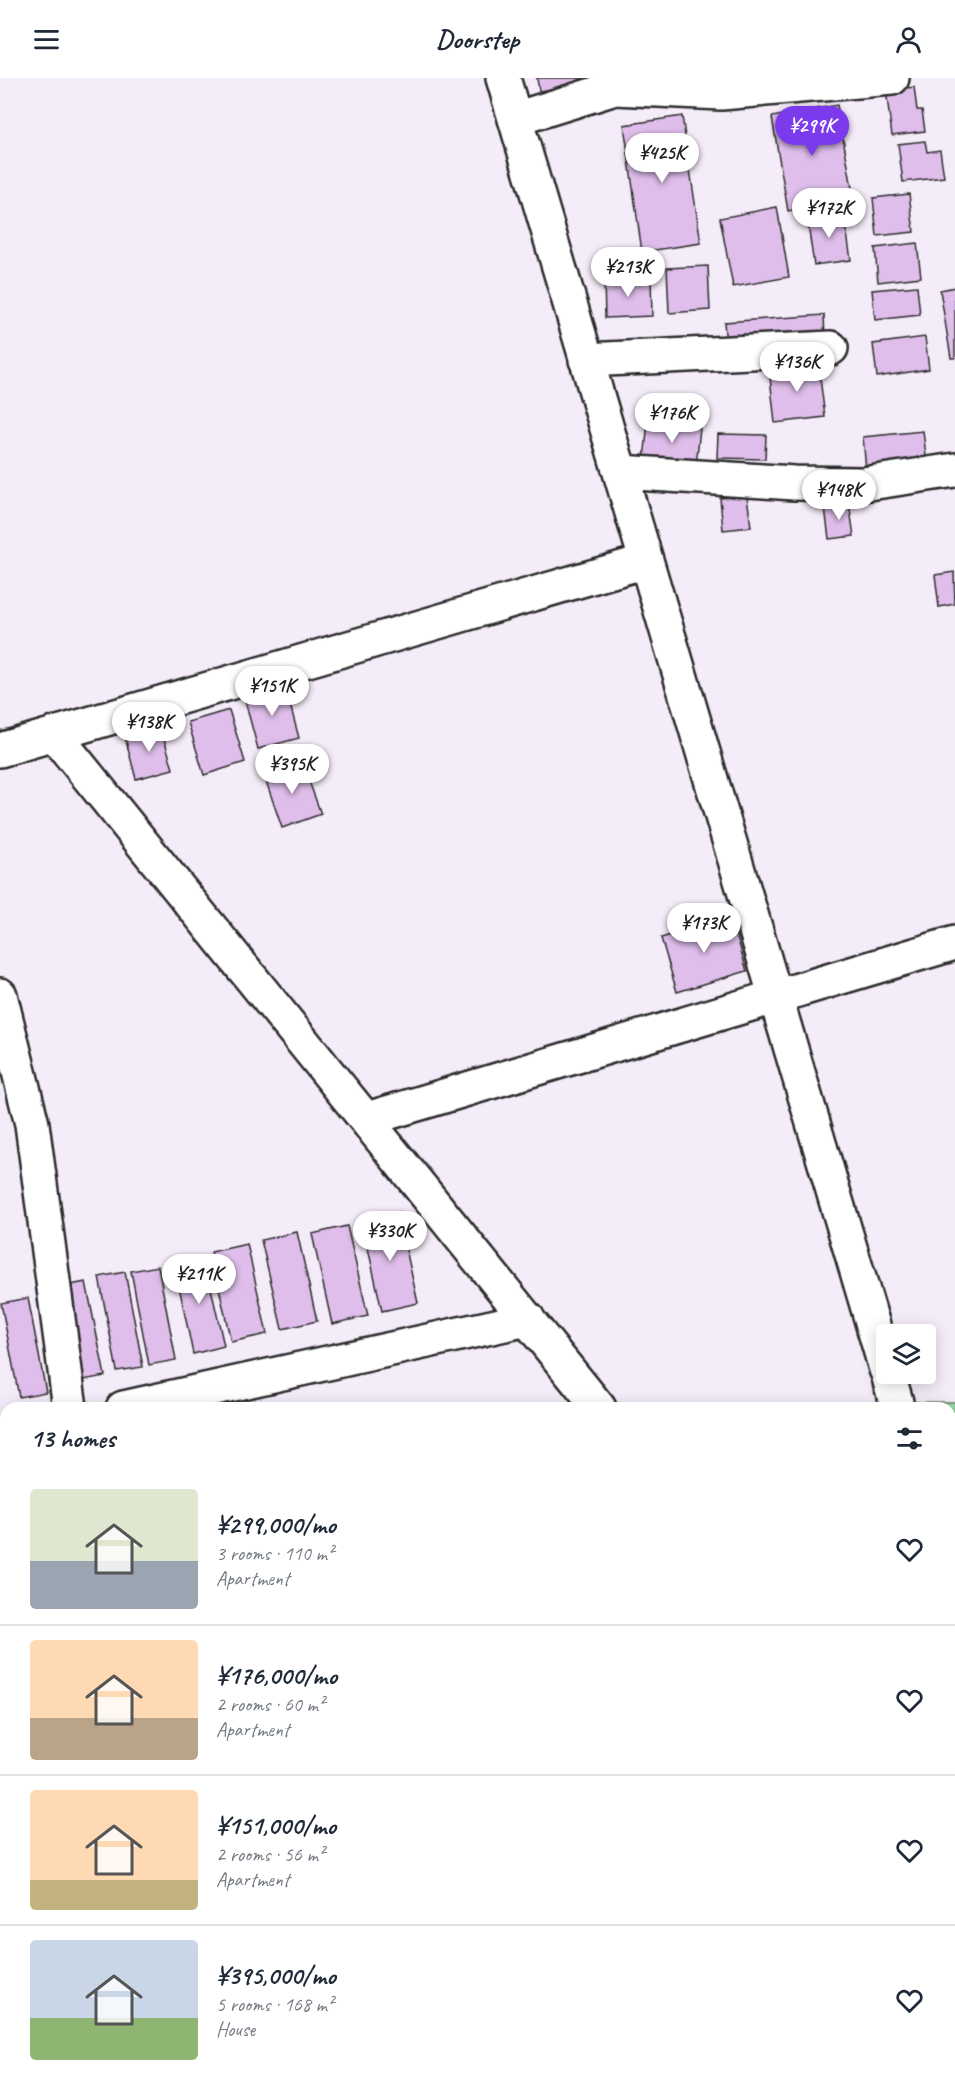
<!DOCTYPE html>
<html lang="en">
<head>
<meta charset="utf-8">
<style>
	body { margin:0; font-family:Caveat,sans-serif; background:#f2f2f3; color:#1f2937; height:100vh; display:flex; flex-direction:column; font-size:22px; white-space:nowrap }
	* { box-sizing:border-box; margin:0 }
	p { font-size:20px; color:#747a83 }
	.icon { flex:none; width:33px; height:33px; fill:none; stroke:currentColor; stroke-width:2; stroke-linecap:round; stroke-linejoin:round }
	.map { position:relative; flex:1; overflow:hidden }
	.details { position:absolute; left:0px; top:1324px; width:956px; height:686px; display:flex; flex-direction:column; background:#fff; border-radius:18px 18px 0 0; box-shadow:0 3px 15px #0003 }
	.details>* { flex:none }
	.tools { position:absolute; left:876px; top:1246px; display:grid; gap:12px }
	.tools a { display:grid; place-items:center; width:60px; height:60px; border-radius:6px; background:#fff; box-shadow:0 3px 15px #0003; font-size:30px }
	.price { position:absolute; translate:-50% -51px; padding:0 14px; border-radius:21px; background:#fff; color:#222; font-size:20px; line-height:39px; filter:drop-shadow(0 2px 3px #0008) }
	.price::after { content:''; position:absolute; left:50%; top:36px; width:18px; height:14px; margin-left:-9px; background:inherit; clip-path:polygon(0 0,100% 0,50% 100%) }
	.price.selected { background:#7c3aed; color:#fff }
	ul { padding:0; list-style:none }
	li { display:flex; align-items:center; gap:18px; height:150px; padding:0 30px }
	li+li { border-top:2px solid #e0e1e3 }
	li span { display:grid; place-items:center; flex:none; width:168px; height:120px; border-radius:6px; color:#555 }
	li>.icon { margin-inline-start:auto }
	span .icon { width:72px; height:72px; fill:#fffc; stroke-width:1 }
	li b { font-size:26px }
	h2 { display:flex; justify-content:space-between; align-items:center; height:72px; padding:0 30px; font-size:26px }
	header { display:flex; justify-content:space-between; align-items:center; height:78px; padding:0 30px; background:#fff; font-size:27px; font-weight:700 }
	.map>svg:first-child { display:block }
	.green { fill:#9fdba2; stroke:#658366; stroke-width:1.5 }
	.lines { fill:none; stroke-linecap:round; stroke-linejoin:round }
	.stream { stroke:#5d8d95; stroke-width:9 }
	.building { fill:#dfbeeb; stroke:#2b2b2b; stroke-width:1.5 }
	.minor-casing { stroke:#2b2b2b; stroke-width:38 }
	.minor { stroke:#fff; stroke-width:33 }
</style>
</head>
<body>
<header><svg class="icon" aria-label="menu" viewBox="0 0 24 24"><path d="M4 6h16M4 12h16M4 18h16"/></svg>Doorstep<svg class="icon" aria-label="person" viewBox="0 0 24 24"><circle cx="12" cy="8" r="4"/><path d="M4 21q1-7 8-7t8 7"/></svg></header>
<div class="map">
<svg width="955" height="2009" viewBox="0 0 955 2009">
	<rect width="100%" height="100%" fill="#f5ecf9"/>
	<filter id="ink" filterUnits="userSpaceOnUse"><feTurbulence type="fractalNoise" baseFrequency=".0167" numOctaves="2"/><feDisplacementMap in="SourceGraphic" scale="12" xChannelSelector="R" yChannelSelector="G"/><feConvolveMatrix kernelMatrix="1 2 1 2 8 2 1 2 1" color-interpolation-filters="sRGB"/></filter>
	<g filter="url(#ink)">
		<path class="green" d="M896,1324H955V1424H950V1330H874Z
			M6,1617V1742L0,1744V1619Z"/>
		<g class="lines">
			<path class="stream" d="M950,1361H955
				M0,1699L6,1697"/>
		</g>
		<path class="building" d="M537,0H582V6L539,13Z
			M914,9L917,32H922L925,53L892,57L886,13Z
			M837,27L852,110L841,112L843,123L788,133L772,39Z
			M682,38L701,165L642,174L624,47Z
			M925,63L927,74L940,72L944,99L903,104L898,66Z
			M909,116L914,154L877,158L873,120Z
			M777,129L789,199L733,209L720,140Z
			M844,135L851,182L814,187L807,140Z
			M917,165L921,199L878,204L875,170Z
			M708,188L710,232L669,235L667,190Z
			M651,200L652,238L605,240L604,201Z
			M917,208L920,237L875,242L872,212Z
			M955,209V280H951L940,212Z
			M824,237L825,260L726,267L724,244Z
			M925,259L929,291L877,299L873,266Z
			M818,284L825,339L775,345L769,290Z
			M648,344L700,350L696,388L644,382Z
			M923,353L927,386L866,392L863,359Z
			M718,356L766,357L765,381L717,380Z
			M747,418L751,449L723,452L720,420Z
			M849,425L854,458L829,461L825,429Z
			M954,494L955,526L939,529L935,497Z
			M285,608L299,660L258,671L244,619Z
			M229,632L245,684L204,697L188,644Z
			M161,650L173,691L136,701L125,659Z
			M302,684L321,736L282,750L264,697Z
			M731,839L747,893L677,914L661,860Z
			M398,1135L418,1225L382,1233L362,1143Z
			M347,1148L368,1238L332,1246L312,1156Z
			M297,1154L317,1243L282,1251L261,1162Z
			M247,1166L267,1256L231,1264L211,1174Z
			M204,1179L224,1268L193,1276L174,1184Z
			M158,1188L176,1282L149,1287L131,1193Z
			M125,1194L143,1289L117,1293L99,1199Z
			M86,1204L105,1298L78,1303L60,1209Z
			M28,1220L46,1314L19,1319L1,1225Z
			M955,1538V1589H953L950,1568V1539Z
			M955,1728V1801H950V1729Z
			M950,1842H955L953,1904H950Z
			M505,2004H542L543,2009H506Z
			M558,2004H595L597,2009H559Z
			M610,2004H648L649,2009H612Z
			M893,2004H933V2009H892Z"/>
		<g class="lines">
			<g class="minor-casing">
				<path id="minor" d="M503,0L886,1291
					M515,41L615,10L721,15L892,0
					M586,282L831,270
					M620,394L794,405L863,406L955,392
					M54,656L599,1330
					M0,672L646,483
					M0,917L32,1046L70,1330
					M367,1041L955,865
					M888,1296L896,1324
					M123,1330L528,1241
					M0,1370L6,1368
					M950,1417H955
					M0,1754L6,1752
					M950,1927L955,1928
					M687,2009L689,2004"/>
			</g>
			<use href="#minor" class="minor"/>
		</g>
	</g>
</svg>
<div class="tools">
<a><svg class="icon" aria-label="layers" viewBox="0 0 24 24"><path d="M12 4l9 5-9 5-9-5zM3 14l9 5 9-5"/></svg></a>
</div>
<b class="price selected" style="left:812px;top:79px">¥299K</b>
<b class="price" style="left:662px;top:106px">¥425K</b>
<b class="price" style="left:829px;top:161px">¥172K</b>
<b class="price" style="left:628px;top:220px">¥213K</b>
<b class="price" style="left:797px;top:315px">¥136K</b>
<b class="price" style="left:672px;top:366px">¥176K</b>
<b class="price" style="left:839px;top:443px">¥148K</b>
<b class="price" style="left:272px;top:639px">¥151K</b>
<b class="price" style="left:149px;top:675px">¥138K</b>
<b class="price" style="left:292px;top:717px">¥395K</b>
<b class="price" style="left:704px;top:876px">¥173K</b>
<b class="price" style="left:390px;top:1184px">¥330K</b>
<b class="price" style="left:199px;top:1227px">¥211K</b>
<section class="details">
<h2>13 homes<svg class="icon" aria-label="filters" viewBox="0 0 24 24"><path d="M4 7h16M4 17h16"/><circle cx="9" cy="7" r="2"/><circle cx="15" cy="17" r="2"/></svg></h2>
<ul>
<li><span style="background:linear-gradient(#dfe7d0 60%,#9aa5b1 0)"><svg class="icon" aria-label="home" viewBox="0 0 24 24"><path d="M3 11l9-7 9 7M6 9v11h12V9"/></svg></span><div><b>¥299,000/mo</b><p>3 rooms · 110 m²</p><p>Apartment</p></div><svg class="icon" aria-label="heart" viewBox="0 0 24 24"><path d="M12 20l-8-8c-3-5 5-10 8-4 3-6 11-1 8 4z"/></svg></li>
<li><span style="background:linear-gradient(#ffd9b3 65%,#b9a48a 0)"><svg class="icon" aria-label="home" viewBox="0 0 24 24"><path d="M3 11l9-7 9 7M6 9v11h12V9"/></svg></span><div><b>¥176,000/mo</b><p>2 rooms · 60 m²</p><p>Apartment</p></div><svg class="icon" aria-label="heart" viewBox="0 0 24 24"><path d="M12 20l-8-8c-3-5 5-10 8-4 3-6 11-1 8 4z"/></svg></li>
<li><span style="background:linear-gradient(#ffd9b3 75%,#c2b280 0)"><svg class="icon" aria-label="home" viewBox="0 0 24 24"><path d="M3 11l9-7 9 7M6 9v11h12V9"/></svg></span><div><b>¥151,000/mo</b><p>2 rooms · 56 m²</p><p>Apartment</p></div><svg class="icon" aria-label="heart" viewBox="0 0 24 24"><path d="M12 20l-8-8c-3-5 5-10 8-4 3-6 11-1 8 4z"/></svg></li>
<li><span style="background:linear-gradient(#c9d6e8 65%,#8fb573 0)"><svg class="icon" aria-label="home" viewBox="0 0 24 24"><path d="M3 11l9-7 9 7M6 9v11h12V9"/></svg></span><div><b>¥395,000/mo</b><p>5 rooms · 168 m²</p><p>House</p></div><svg class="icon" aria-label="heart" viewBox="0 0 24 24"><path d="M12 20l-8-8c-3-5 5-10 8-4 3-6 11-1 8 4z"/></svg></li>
</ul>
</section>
</div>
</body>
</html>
